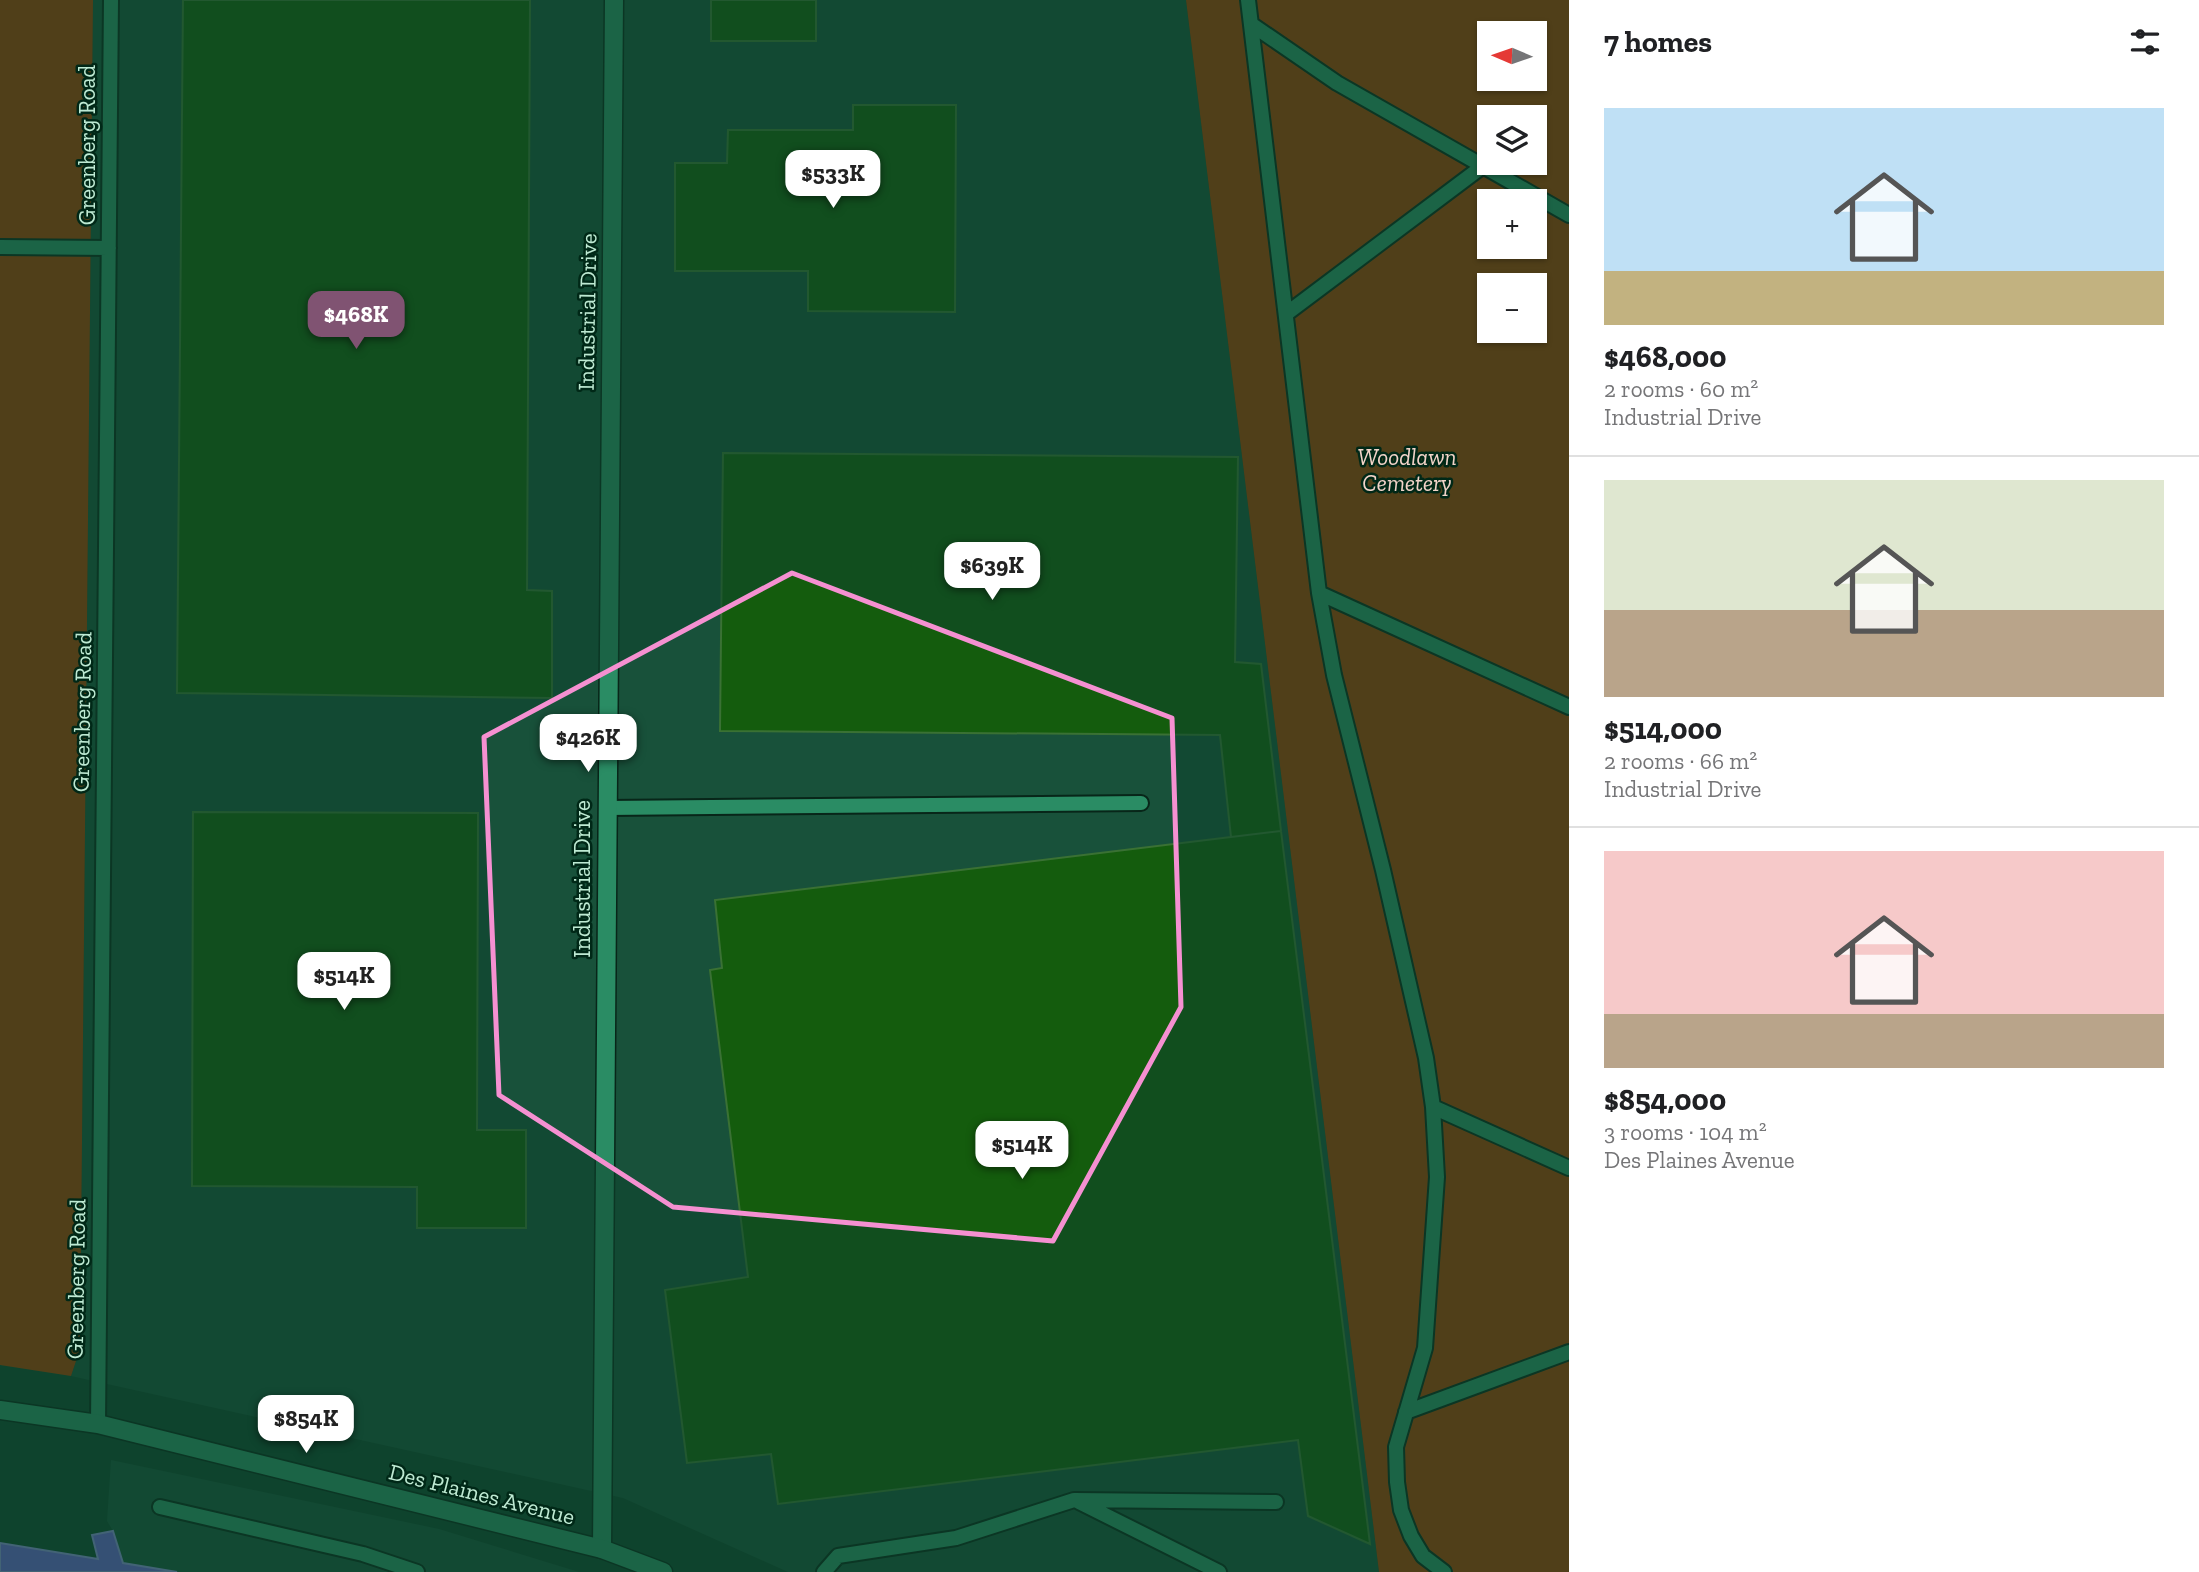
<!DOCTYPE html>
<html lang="en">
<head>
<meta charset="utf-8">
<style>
	body { margin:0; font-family:"Zilla Slab",serif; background:#f2f2f2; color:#202124; height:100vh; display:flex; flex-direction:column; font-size:26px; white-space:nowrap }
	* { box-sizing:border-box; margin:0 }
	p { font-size:23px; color:#757577 }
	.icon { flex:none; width:38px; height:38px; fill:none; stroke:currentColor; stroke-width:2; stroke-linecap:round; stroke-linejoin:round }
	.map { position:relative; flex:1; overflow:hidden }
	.drawer { display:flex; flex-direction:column; background:#fff; width:630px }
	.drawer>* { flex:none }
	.needle { width:46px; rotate:272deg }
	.fabs { position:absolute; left:1477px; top:21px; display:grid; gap:14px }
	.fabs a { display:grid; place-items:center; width:70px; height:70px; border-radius:0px; background:#fff; box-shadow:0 2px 5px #0004; font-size:35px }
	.price { position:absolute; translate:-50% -60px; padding:0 16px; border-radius:14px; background:#fff; color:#222; font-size:23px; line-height:46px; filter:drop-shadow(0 2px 4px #0008) }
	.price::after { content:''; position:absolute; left:50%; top:42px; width:21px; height:16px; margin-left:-10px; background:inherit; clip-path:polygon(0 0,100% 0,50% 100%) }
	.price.active { background:#805372; color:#fff }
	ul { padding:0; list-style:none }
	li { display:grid; align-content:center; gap:14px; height:371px; padding:0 35px }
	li+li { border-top:2px solid #e0e0e0 }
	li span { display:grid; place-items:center; height:217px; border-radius:0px; color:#555 }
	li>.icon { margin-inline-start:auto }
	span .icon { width:126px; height:126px; fill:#fffc; stroke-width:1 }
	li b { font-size:30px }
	h2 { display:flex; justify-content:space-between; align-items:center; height:84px; padding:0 35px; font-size:30px }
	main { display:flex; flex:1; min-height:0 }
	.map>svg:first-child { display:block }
	.built { fill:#18513a }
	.green { fill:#a13b02; fill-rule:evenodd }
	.water { fill:#655fcb; stroke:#8089cd; stroke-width:2 }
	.building { fill:#145c0d; stroke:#3a7134; stroke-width:2 }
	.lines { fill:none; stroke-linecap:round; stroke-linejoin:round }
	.lane-casing { stroke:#082619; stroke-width:18 }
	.street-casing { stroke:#082619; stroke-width:21 }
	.secondary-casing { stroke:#082619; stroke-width:21 }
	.lane { stroke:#2a8c64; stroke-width:14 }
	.street { stroke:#2a8c64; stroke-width:18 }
	.secondary { stroke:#2a8c64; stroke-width:18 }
	.marked { fill:none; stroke:#f590d1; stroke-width:5; stroke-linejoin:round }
	.labels { text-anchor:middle; stroke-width:5; stroke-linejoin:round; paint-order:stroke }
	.street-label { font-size:23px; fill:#beead3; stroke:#002817 }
	.park-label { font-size:23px; font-style:italic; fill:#f3d4c9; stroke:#002817 }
</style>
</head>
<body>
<main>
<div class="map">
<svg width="1569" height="1572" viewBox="0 0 1569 1572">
	<rect width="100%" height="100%" fill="#0f432e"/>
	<path class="built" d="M93,0H1186L1379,1572H788L623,1498L71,1376L80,1349Z
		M111,1460L439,1529L579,1572H177L123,1563L113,1531L107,1521Z"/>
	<path class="green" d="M0,0H93L80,1349L71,1376L0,1365Z
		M1186,0H1569V1572H1379ZM1489,33H1535V79H1489ZM1489,117H1535V163H1489ZM1489,201H1535V247H1489ZM1489,285H1535V331H1489Z"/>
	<path class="water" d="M113,1531L123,1563L177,1572H0V1543L98,1559L92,1535Z"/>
	<path class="building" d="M183,0H530L527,590L552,591V698L177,693Z
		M711,0H816V41H711Z
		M853,105H956L955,312L808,311V271H675V163H727L728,130H853Z
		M723,453L1238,457L1235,662L1261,664L1281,831L1231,837L1220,735L720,731Z
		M193,812L478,813L477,1130H526V1228H417V1187L192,1186Z
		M1281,831L1370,1544L1308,1516L1298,1440L778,1504L771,1454L687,1463L665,1290L748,1277L710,970L722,968L715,900Z"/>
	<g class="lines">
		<g class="lane-casing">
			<path id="lane" d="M1248,0L1319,593L1334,675L1383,870L1426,1058L1433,1107L1437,1177L1425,1348L1396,1447L1397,1482L1401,1510L1411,1536L1423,1556L1444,1572
				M1251,24L1337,83L1569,215
				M0,247L109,248
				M1286,314L1483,166
				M1319,593L1569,707
				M607,808L1141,803
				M1433,1107L1569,1168
				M1406,1412L1569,1352
				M98,1424L111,0
				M1079,1502L1219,1572
				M160,1507L363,1554L417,1572
				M824,1572L838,1556L956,1538L1074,1500L1276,1502"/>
		</g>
		<g class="street-casing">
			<path id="street" d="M602,1549L614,0"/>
		</g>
		<g class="secondary-casing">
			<path id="secondary" d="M0,1410L98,1424L602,1549L663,1572"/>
		</g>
		<use href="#lane" class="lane"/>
		<use href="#street" class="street"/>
		<use href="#secondary" class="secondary"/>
	</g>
	<path d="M0 0H1569V1572H0ZM792,573L1172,718L1181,1007L1053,1241L673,1207L499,1095L484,737Z" fill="#0f432e" fill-opacity=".55" fill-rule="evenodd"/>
	<path class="marked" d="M792,573L1172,718L1181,1007L1053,1241L673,1207L499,1095L484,737Z"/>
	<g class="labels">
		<g class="street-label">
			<text transform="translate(87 145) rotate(-90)" y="8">Greenberg Road</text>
			<text transform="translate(587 312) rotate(-89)" y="8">Industrial Drive</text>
			<text transform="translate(82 712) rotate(-89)" y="8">Greenberg Road</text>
			<text transform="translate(582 879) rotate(-90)" y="8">Industrial Drive</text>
			<text transform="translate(76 1279) rotate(-89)" y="8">Greenberg Road</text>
			<text transform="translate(482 1494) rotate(14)" y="8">Des Plaines Avenue</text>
		</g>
		<g class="park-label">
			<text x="1407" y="465">Woodlawn<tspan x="1407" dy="26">Cemetery</tspan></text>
		</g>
	</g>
</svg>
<div class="fabs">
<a><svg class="needle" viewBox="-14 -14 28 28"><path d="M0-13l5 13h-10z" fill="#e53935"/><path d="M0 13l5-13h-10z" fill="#757577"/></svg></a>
<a><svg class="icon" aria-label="layers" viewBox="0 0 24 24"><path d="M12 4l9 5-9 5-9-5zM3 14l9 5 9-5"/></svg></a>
<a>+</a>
<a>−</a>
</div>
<b class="price" style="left:833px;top:210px">$533K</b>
<b class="price active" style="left:356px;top:351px">$468K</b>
<b class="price" style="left:992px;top:602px">$639K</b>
<b class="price" style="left:588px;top:774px">$426K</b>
<b class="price" style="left:344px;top:1012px">$514K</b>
<b class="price" style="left:1022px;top:1181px">$514K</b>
<b class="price" style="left:306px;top:1455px">$854K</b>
</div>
<section class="drawer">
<h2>7 homes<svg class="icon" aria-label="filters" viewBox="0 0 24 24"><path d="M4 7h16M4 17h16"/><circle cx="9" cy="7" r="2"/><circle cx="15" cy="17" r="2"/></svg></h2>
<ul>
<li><span style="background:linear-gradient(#bfe0f5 75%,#c2b280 0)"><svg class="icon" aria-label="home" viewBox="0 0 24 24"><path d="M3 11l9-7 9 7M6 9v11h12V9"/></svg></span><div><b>$468,000</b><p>2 rooms · 60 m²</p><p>Industrial Drive</p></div></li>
<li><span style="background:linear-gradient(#dfe7d0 60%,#b9a48a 0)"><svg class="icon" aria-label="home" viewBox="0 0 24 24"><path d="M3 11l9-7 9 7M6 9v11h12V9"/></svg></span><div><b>$514,000</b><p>2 rooms · 66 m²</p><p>Industrial Drive</p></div></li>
<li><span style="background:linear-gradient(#f6c9c9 75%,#b9a48a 0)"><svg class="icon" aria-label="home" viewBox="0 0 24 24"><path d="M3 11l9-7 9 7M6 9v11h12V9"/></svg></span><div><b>$854,000</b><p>3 rooms · 104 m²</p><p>Des Plaines Avenue</p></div></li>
</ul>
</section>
</main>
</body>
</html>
